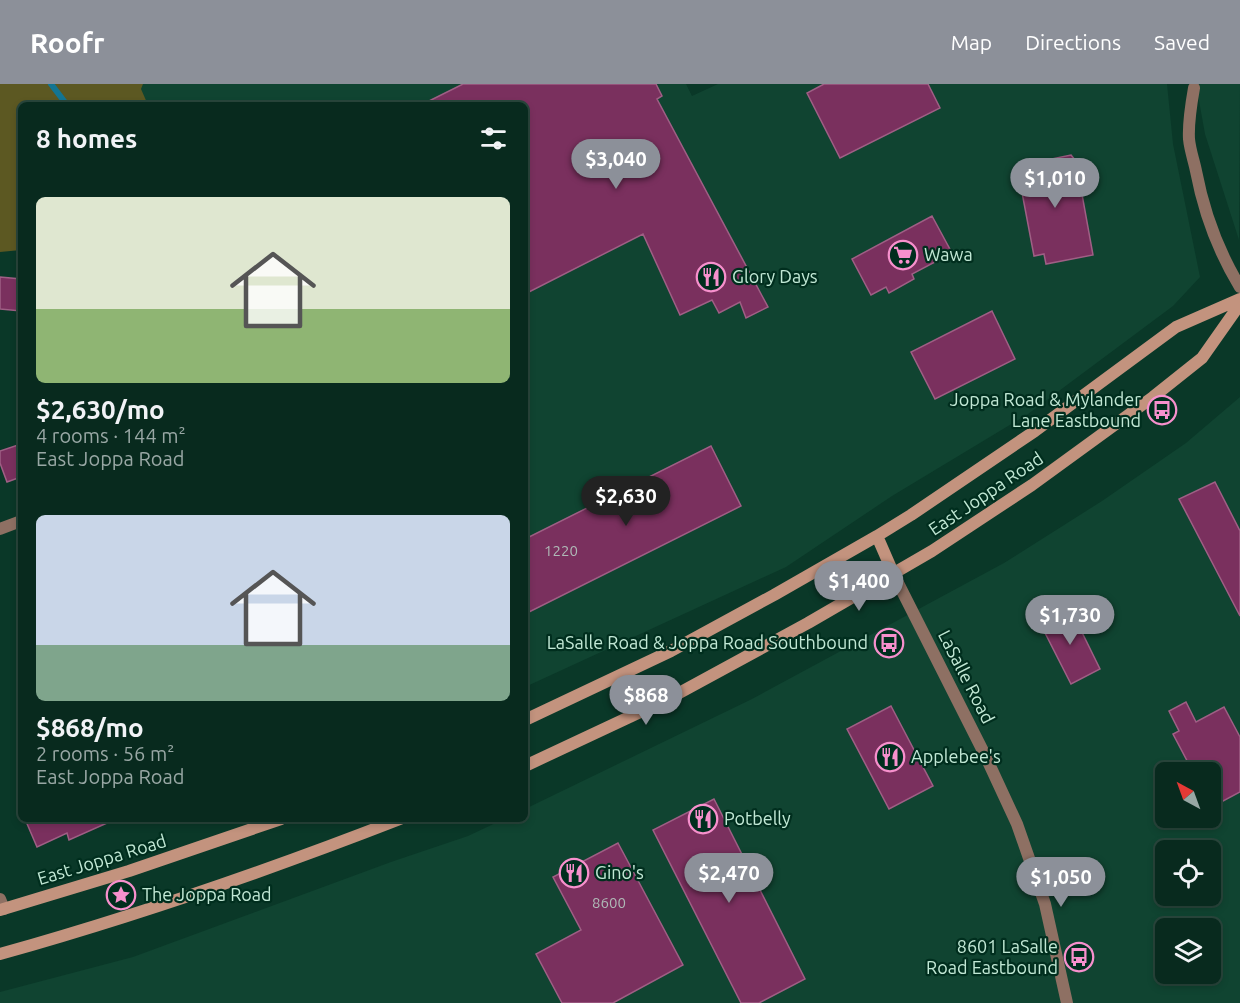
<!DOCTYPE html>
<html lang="en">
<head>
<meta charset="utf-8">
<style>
	body { margin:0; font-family:Ubuntu,sans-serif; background:#113227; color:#f1f3f6; height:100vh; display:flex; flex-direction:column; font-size:22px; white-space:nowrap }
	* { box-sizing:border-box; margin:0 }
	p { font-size:20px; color:#98a7a4 }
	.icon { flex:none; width:33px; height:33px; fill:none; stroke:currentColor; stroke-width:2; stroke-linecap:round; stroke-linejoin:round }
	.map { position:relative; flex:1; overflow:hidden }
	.sheet { position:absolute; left:18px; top:18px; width:510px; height:720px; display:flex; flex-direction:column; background:#082a1e; border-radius:9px; box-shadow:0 3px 9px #0003,0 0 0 2px #29463c }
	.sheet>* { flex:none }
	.needle { width:39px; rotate:319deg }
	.controls { position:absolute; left:1155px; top:678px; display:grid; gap:12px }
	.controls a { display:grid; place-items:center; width:66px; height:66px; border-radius:9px; background:#082a1e; box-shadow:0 3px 9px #0003,0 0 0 2px #29463c; font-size:30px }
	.price { position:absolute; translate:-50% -51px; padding:0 14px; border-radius:21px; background:#8c9099; color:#fff; font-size:20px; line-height:39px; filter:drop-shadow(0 2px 3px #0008) }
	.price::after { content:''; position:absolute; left:50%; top:36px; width:18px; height:14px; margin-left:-9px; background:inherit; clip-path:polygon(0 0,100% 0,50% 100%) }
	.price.on { background:#222; color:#fff }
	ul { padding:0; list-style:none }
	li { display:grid; align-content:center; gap:12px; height:318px; padding:0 18px }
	li span { display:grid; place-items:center; height:186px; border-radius:9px; color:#555 }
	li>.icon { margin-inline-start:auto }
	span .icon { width:108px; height:108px; fill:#fffc; stroke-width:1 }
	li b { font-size:26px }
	h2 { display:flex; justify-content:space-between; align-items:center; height:72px; padding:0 18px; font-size:26px }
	header { display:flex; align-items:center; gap:36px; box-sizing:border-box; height:84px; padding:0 30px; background:#8c9099; color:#fff }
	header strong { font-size:28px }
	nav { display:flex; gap:33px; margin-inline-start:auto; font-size:21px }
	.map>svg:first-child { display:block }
	.built { fill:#104431; fill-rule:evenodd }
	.green { fill:#5c5822 }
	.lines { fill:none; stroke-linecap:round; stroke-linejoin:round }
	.stream { stroke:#137592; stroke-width:6 }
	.building { fill:#7a305e; stroke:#9f5f85; stroke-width:1.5 }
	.street { stroke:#8e7063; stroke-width:12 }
	.secondary { stroke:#c3937e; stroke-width:12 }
	.labels { text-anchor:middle; stroke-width:4.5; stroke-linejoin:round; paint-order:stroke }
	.number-label { font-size:15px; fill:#afbab7 }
	.poi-label { font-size:18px; fill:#c1e8d5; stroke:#002e1e; text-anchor:start }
	.street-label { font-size:18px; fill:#c1e8d5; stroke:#002e1e }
</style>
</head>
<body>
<header>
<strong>Roofr</strong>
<nav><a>Map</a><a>Directions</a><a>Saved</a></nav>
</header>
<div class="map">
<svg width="1240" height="919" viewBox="0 0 1240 919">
	<rect width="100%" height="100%" fill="#0a3828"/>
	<path class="built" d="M0,0H686L692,12L718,0H1167L1173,60L1200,193L1173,222L1028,330L892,412L786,483L525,603V21H21Z
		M1196,0H1240L1239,156L1205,50Z
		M1240,313V919H0V908L133,873L391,778L468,752L504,735H525V725L752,615L1004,479L1102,417L1186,359ZM1166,688H1210V734H1166ZM1166,766H1210V812H1166ZM1166,844H1210V890H1166Z"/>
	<path class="green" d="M0,0H143L141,5L148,21H21V166L0,168Z"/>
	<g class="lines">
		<path class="stream" d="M51,0L67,21"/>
	</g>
	<path class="building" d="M463,0H656L662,12L657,15L768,223L746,234L740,218L719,229L712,216L680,231L643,150L525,210V21H421Z
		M824,0H928L940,24L840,74L807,9Z
		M1071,71L1076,77L1093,171L1046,180L1044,170L1034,172L1017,82Z
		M932,132L952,169L912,190L914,195L889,209L886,203L871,211L852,175Z
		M0,193L21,195V227L0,225Z
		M992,227L1015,275L935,315L911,268Z
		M21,360V393L7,398L0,379V367Z
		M711,362L741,422L525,530V455Z
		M1215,398L1240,447V532L1179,415Z
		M1070,524L1100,585L1071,600L1040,539Z
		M1186,618L1196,638L1224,623L1240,653V708L1210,724V688H1193L1173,650L1179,647L1169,627Z
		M891,622L933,702L889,725L847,645Z
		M714,715L805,895L759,919H741L653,746Z
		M25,735H116L69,756L67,749L37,763Z
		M618,759L683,881L613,919H562L536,870L581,846L553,793Z"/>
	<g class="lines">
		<path class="street" d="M1194,4C1191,21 1188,38 1189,55C1190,66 1194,77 1196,87C1204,129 1218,167 1240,203
			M0,445L21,437
			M894,491L985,671L1017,740L1045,820L1067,919
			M0,815L4,825"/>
		<path class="secondary" d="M877,452L894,491
			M525,636L671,567L774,511L877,452L911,431L1035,347L1176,243L1240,215
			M525,682L670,614L808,539L932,467L1032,401L1153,313L1202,274L1240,220
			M0,826L129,787L281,735
			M0,870C136,832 269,786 400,735"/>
	</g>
	<defs>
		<g id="supermarket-ring" transform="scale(1.5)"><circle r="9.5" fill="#002e1e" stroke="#f790cd" stroke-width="1.5"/><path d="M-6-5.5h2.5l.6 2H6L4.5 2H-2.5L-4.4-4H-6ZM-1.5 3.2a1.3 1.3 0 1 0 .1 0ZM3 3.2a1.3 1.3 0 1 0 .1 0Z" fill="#f790cd"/></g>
		<g id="restaurant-ring" transform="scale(1.5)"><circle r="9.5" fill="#002e1e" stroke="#f790cd" stroke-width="1.5"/><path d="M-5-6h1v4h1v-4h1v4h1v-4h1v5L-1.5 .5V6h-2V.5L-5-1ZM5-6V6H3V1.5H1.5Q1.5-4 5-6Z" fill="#f790cd"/></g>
		<g id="bus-ring" transform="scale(1.5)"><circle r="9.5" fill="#002e1e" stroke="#f790cd" stroke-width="1.5"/><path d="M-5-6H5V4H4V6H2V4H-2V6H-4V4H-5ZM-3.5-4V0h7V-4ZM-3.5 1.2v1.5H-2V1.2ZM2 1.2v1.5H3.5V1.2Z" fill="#f790cd"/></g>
		<g id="sight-ring" transform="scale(1.5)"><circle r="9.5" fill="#002e1e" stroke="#f790cd" stroke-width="1.5"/><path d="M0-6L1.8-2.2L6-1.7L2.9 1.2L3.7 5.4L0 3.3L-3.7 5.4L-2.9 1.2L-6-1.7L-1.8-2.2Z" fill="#f790cd"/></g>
	</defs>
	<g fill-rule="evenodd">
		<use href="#supermarket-ring" x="903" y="171"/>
		<use href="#restaurant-ring" x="711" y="193"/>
		<use href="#bus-ring" x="1162" y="326"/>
		<use href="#bus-ring" x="889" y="559"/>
		<use href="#restaurant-ring" x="890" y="673"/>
		<use href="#restaurant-ring" x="703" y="735"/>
		<use href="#restaurant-ring" x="574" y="789"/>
		<use href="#sight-ring" x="121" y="811"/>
		<use href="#bus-ring" x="1079" y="873"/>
	</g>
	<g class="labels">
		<g class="number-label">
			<text x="561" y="472">1220</text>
			<text x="609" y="824">8600</text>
		</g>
		<g class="poi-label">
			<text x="924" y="177">Wawa</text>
			<text x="732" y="199">Glory Days</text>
			<text x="1141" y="322" text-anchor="end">Joppa Road &amp; Mylander<tspan x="1141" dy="21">Lane Eastbound</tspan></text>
			<text x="868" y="565" text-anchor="end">LaSalle Road &amp; Joppa Road Southbound</text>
			<text x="911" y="679">Applebee's</text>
			<text x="724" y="741">Potbelly</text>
			<text x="595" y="795">Gino's</text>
			<text x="142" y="817">The Joppa Road</text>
			<text x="1058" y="869" text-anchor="end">8601 LaSalle<tspan x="1058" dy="21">Road Eastbound</tspan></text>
		</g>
		<g class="street-label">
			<text transform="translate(986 410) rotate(-34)" y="6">East Joppa Road</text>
			<text transform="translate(966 593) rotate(63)" y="6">LaSalle Road</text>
			<text transform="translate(102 776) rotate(-17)" y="6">East Joppa Road</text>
		</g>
	</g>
</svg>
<div class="controls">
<a><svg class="needle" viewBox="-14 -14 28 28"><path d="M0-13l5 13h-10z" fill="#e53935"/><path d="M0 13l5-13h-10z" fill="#98a7a4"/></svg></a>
<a><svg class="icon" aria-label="locate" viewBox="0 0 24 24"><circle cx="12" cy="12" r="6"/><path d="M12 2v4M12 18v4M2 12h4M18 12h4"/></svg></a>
<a><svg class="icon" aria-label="layers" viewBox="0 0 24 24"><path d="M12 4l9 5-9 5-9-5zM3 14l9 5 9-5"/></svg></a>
</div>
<b class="price" style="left:616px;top:106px">$3,040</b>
<b class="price" style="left:1055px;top:125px">$1,010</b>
<b class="price on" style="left:626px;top:443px">$2,630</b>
<b class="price" style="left:859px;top:528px">$1,400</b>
<b class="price" style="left:1070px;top:562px">$1,730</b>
<b class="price" style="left:646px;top:642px">$868</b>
<b class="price" style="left:729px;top:820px">$2,470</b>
<b class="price" style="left:1061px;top:824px">$1,050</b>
<section class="sheet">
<h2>8 homes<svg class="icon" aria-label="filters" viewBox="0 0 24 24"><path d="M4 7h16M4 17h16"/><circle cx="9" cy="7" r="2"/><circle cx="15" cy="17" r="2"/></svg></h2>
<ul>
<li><span style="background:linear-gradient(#dfe7d0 60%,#8fb573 0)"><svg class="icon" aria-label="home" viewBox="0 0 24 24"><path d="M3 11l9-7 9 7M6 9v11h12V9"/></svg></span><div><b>$2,630/mo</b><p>4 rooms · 144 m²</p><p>East Joppa Road</p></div></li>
<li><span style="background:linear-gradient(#c9d6e8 70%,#7fa58c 0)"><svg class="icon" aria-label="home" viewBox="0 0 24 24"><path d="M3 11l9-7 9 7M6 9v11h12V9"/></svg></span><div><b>$868/mo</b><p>2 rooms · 56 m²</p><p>East Joppa Road</p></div></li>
</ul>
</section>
</div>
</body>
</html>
